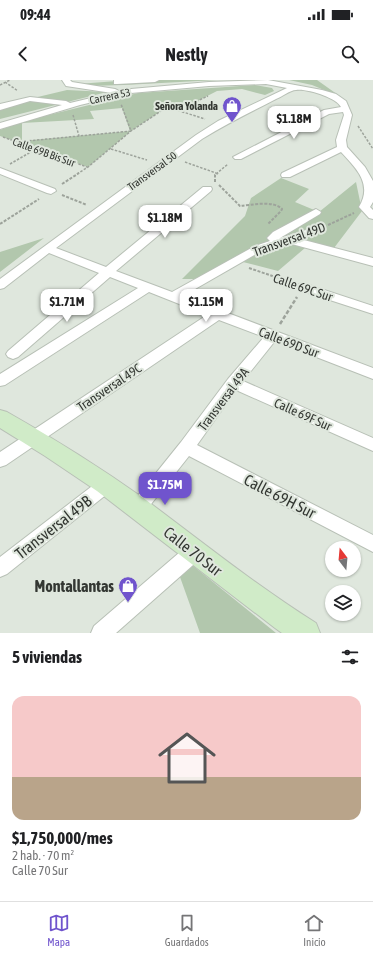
<!DOCTYPE html>
<html lang="es">
<head>
<meta charset="utf-8">
<style>
	body { margin:0; font-family:"Asap Condensed",sans-serif; background:#f6f6f6; color:#202124; height:100vh; display:flex; flex-direction:column; font-size:15px; white-space:nowrap }
	* { box-sizing:border-box; margin:0 }
	p { font-size:13px; color:#757577 }
	.icon { flex:none; width:22px; height:22px; fill:none; stroke:currentColor; stroke-width:2; stroke-linecap:round; stroke-linejoin:round }
	.map { position:relative; height:553px; overflow:hidden }
	.panel { display:flex; flex-direction:column; background:#fff; flex:1 }
	.panel>* { flex:none }
	.needle { width:26px; rotate:344deg }
	.fabs { position:absolute; left:325px; top:461px; display:grid; gap:8px }
	.fabs a { display:grid; place-items:center; width:36px; height:36px; border-radius:50%; background:#fff; box-shadow:0 1px 3px #0004; font-size:20px }
	.price { position:absolute; translate:-50% -34px; padding:0 9px; border-radius:8px; background:#fff; color:#222; font-size:13px; line-height:26px; filter:drop-shadow(0 1px 2px #0008) }
	.price::after { content:''; position:absolute; left:50%; top:24px; width:12px; height:9px; margin-left:-6px; background:inherit; clip-path:polygon(0 0,100% 0,50% 100%) }
	.price.selected { background:#7054cd; color:#fff }
	ul { padding:0; list-style:none }
	li { display:grid; align-content:center; gap:8px; height:212px; padding:0 12px }
	li+li { border-top:1px solid #e0e0e0 }
	li span { display:grid; place-items:center; height:124px; border-radius:12px; color:#555 }
	li>.icon { margin-inline-start:auto }
	span .icon { width:72px; height:72px; fill:#fffc; stroke-width:1 }
	li b { font-size:17px }
	h2 { display:flex; justify-content:space-between; align-items:center; height:48px; padding:0 12px; font-size:17px }
	.status { display:flex; justify-content:space-between; align-items:center; height:28px; padding:0 20px; background:#fff; direction:ltr }
	.status svg { height:11px; fill:currentColor }
	header { display:flex; justify-content:space-between; align-items:center; height:52px; padding:0 12px; background:#fff; font-size:18px; font-weight:700 }
	.tab-bar { display:flex; justify-content:space-around; align-items:center; height:56px; border-top:1px solid #e0e0e0; background:#fff; font-size:11px; color:#757577 }
	.tab-bar a { display:grid; justify-items:center; gap:2px }
	.tab-bar .selected { color:#7054cd }
	.map>svg:first-child { display:block }
	.green { fill:#b2c7ad; fill-rule:evenodd }
	.lines { fill:none; stroke-linecap:round; stroke-linejoin:round }
	.street-casing { stroke:#b8c0b6; stroke-width:2 }
	.secondary-casing { stroke:#b8c0b6; stroke-width:2 }
	.path-far2 { stroke:#9da39b; stroke-width:1.5; stroke-dasharray:2.5 1.5; stroke-linecap:butt }
	.path-far1 { stroke:#9da39b; stroke-width:2; stroke-dasharray:3 1.5; stroke-linecap:butt }
	.path { stroke:#9da39b; stroke-width:2.5; stroke-dasharray:4 2; stroke-linecap:butt }
	.street { fill:#fff; fill-rule:evenodd }
	.secondary { fill:#d0ebc8; fill-rule:evenodd }
	.labels { text-anchor:middle; stroke-width:4; stroke-linejoin:round; paint-order:stroke }
	.far-street-label { font-size:11px; fill:#333732; stroke:#dfe7dd }
	.far-poi-label { font-size:11px; font-weight:bold; fill:#333732; stroke:#dfe7dd; text-anchor:end }
	.street-label { font-size:13px; fill:#333732; stroke:#dfe7dd }
	.near-street-label { font-size:16px; fill:#333732; stroke:#dfe7dd }
	.near-poi-label { font-size:16px; font-weight:bold; fill:#333732; stroke:#dfe7dd; text-anchor:end }
</style>
</head>
<body>
<div class="status"><b>09:44</b><svg viewBox="0 0 49 12"><path d="M0 12V9h3v3zM5 12V6h3v6zM10 12V3h3v9zM15 12V0h3v12zM26 1h20v11H26zM47 4h2v5h-2z"/></svg></div>
<header><svg class="icon" aria-label="back" viewBox="0 0 24 24"><path d="M15 5l-7 7 7 7"/></svg>Nestly<svg class="icon" aria-label="search" viewBox="0 0 24 24"><circle cx="10" cy="10" r="6"/><path d="M15 15l6 6"/></svg></header>
<div class="map">
<svg width="373" height="553" viewBox="0 0 373 553">
	<rect width="100%" height="100%" fill="#dfe7dd"/>
	<path class="green" d="M117,0H217L124,5L87,6L78,4L117,1Z
		M289,0H317L341,17L312,5Z
		M255,5L272,8L274,11L265,15L242,9L217,11L178,31L167,27L131,51L88,87L0,56V50L24,41L138,13ZM122,28L130,51L22,61V43L94,39L90,31Z
		M67,10L107,12L0,39V26Z
		M281,98L309,109L295,122L319,132L356,102L362,131L334,168L312,162L278,191L243,182L215,194L194,199H182L245,136L251,118Z
		M44,158L0,192V172Z
		M192,485L276,553H200L180,497Z"/>
	<g class="lines">
		<g class="street-casing">
			<path id="street" d="M62,0H70L72,2L115,9L119,11L131,9L209,2L268,0L322,10L336,14L346,21L352,35L346,60L347,67L365,87L373,101V122L370,127L373,130V139L369,138L359,127C373,104 356,88 341,72L290,97H282L281,95L282,93L337,67L336,60L344,35L343,32L329,34L241,79H235L233,77L324,30L341,27C337,18 306,8 296,10C290,10 282,17 276,19C251,32 226,44 202,59L56,168L106,187L203,107H211L212,109L211,111L116,191L172,212L255,166L270,161L267,158L273,152L316,129L321,132L320,134L280,158L316,147L320,148L322,150L320,152L300,159L373,178V186L288,163L263,170L183,216L373,288V299L275,261L243,301L373,358V371L236,310L197,365L373,455V472L189,376L144,433L138,436L132,433L129,428L132,423L181,362L228,299L264,257L219,240L6,385L0,387V372L207,235L149,212L5,305L0,306V294L138,208L110,197L18,277L13,279L8,277L6,274L8,271L99,193L49,173L4,208L0,209V199L196,55L218,41L287,8L266,4L209,6L131,13L80,25L0,49V43L62,25L30,21L0,30V24L30,17L66,21L70,23L112,13L66,6Z
				M114,0H159L155,2L117,4H114Z
				M0,88L55,109L56,111L51,114L47,113L0,94Z
				M303,203L373,226V234L299,210L297,207L299,204Z
				M106,398L112,400L114,405L112,410L7,494L0,497V477L100,400Z
				M194,464L201,466L203,472L201,478L116,553H91L94,546L187,466Z"/>
		</g>
		<g class="secondary-casing">
			<path id="secondary" d="M0,330L7,332C55,359 101,388 146,420C202,462 257,506 316,543L320,553H282L275,548L97,411L45,376L0,348Z"/>
		</g>
		<path class="path-far2" d="M5,2L18,11
			M0,5L10,0
			M178,30L208,16
			M73,35L79,56
			M358,46L373,69
			M3,57L87,87
			M17,62L131,51L121,24
			M111,69L147,80
			M185,82L216,93
			M10,84L36,69
			M77,94L88,87L131,51L167,27L205,39
			M216,94L228,84"/>
		<path class="path-far1" d="M215,102V95L218,93
			M62,104L79,93
			M219,105L240,126C252,125 273,120 282,129L281,131L268,144
			M62,115L87,125
			M0,144L39,119
			M328,145L354,133
			M249,188L290,202"/>
		<path class="path" d="M280,244L297,217"/>
		<use href="#street" class="street"/>
		<use href="#secondary" class="secondary"/>
	</g>
	<defs>
		<g id="shop-pin" transform="scale(1)"><path d="M0 17L-7.5 6A9.5 9.5 0 1 1 7.5 6Z" fill="#7054cd" stroke="#dfe7dd"/><path d="M-5-2.5h2.3a2.7 3.5 0 0 1 5.4 0H5L5.5 6h-11ZM-1.5-2.5h3a1.5 2.3 0 0 0-3 0Z" fill="#fff"/></g>
	</defs>
	<g fill-rule="evenodd">
		<use href="#shop-pin" x="232" y="26"/>
		<use href="#shop-pin" x="128" y="506"/>
	</g>
	<g class="labels">
		<g class="far-street-label">
			<text transform="translate(110 16) rotate(-12)" y="4">Carrera 53</text>
			<text transform="translate(44 72) rotate(20)" y="4">Calle 69B Bis Sur</text>
			<text transform="translate(152 91) rotate(-36)" y="4">Transversal 50</text>
		</g>
		<g class="far-poi-label">
			<text x="218" y="30">Señora Yolanda</text>
		</g>
		<g class="street-label">
			<text transform="translate(289 159) rotate(-20)" y="5">Transversal 49D</text>
			<text transform="translate(303 207) rotate(19)" y="5">Calle 69C Sur</text>
			<text transform="translate(289 262) rotate(21)" y="5">Calle 69D Sur</text>
			<text transform="translate(109 307) rotate(-34)" y="5">Transversal 49C</text>
			<text transform="translate(223 319) rotate(-53)" y="5">Transversal 49A</text>
			<text transform="translate(303 334) rotate(24)" y="5">Calle 69F Sur</text>
		</g>
		<g class="near-street-label">
			<text transform="translate(280 416) rotate(27)" y="6">Calle 69H Sur</text>
			<text transform="translate(53 447) rotate(-38)" y="6">Transversal 49B</text>
			<text transform="translate(193 471) rotate(38)" y="6">Calle 70 Sur</text>
		</g>
		<g class="near-poi-label">
			<text x="114" y="512">Montallantas</text>
		</g>
	</g>
</svg>
<div class="fabs">
<a><svg class="needle" viewBox="-14 -14 28 28"><path d="M0-13l5 13h-10z" fill="#e53935"/><path d="M0 13l5-13h-10z" fill="#757577"/></svg></a>
<a><svg class="icon" aria-label="layers" viewBox="0 0 24 24"><path d="M12 4l9 5-9 5-9-5zM3 14l9 5 9-5"/></svg></a>
</div>
<b class="price" style="left:294px;top:60px">$1.18M</b>
<b class="price" style="left:165px;top:159px">$1.18M</b>
<b class="price" style="left:67px;top:243px">$1.71M</b>
<b class="price" style="left:206px;top:243px">$1.15M</b>
<b class="price selected" style="left:165px;top:426px">$1.75M</b>
</div>
<section class="panel">
<h2>5 viviendas<svg class="icon" aria-label="filters" viewBox="0 0 24 24"><path d="M4 7h16M4 17h16"/><circle cx="9" cy="7" r="2"/><circle cx="15" cy="17" r="2"/></svg></h2>
<ul>
<li><span style="background:linear-gradient(#f6c9c9 65%,#b9a48a 0)"><svg class="icon" aria-label="home" viewBox="0 0 24 24"><path d="M3 11l9-7 9 7M6 9v11h12V9"/></svg></span><div><b>$1,750,000/mes</b><p>2 hab. · 70 m²</p><p>Calle 70 Sur</p></div></li>
</ul>
</section>
<nav class="tab-bar">
<a class="selected"><svg class="icon" aria-label="map" viewBox="0 0 24 24"><path d="M3 6l6-2 6 2 6-2v14l-6 2-6-2-6 2zM9 4v14M15 6v14"/></svg>Mapa</a>
<a><svg class="icon" aria-label="saved" viewBox="0 0 24 24"><path d="M7 4h10v16l-5-4-5 4z"/></svg>Guardados</a>
<a><svg class="icon" aria-label="home" viewBox="0 0 24 24"><path d="M3 11l9-7 9 7M6 9v11h12V9"/></svg>Inicio</a>
</nav>
</body>
</html>
